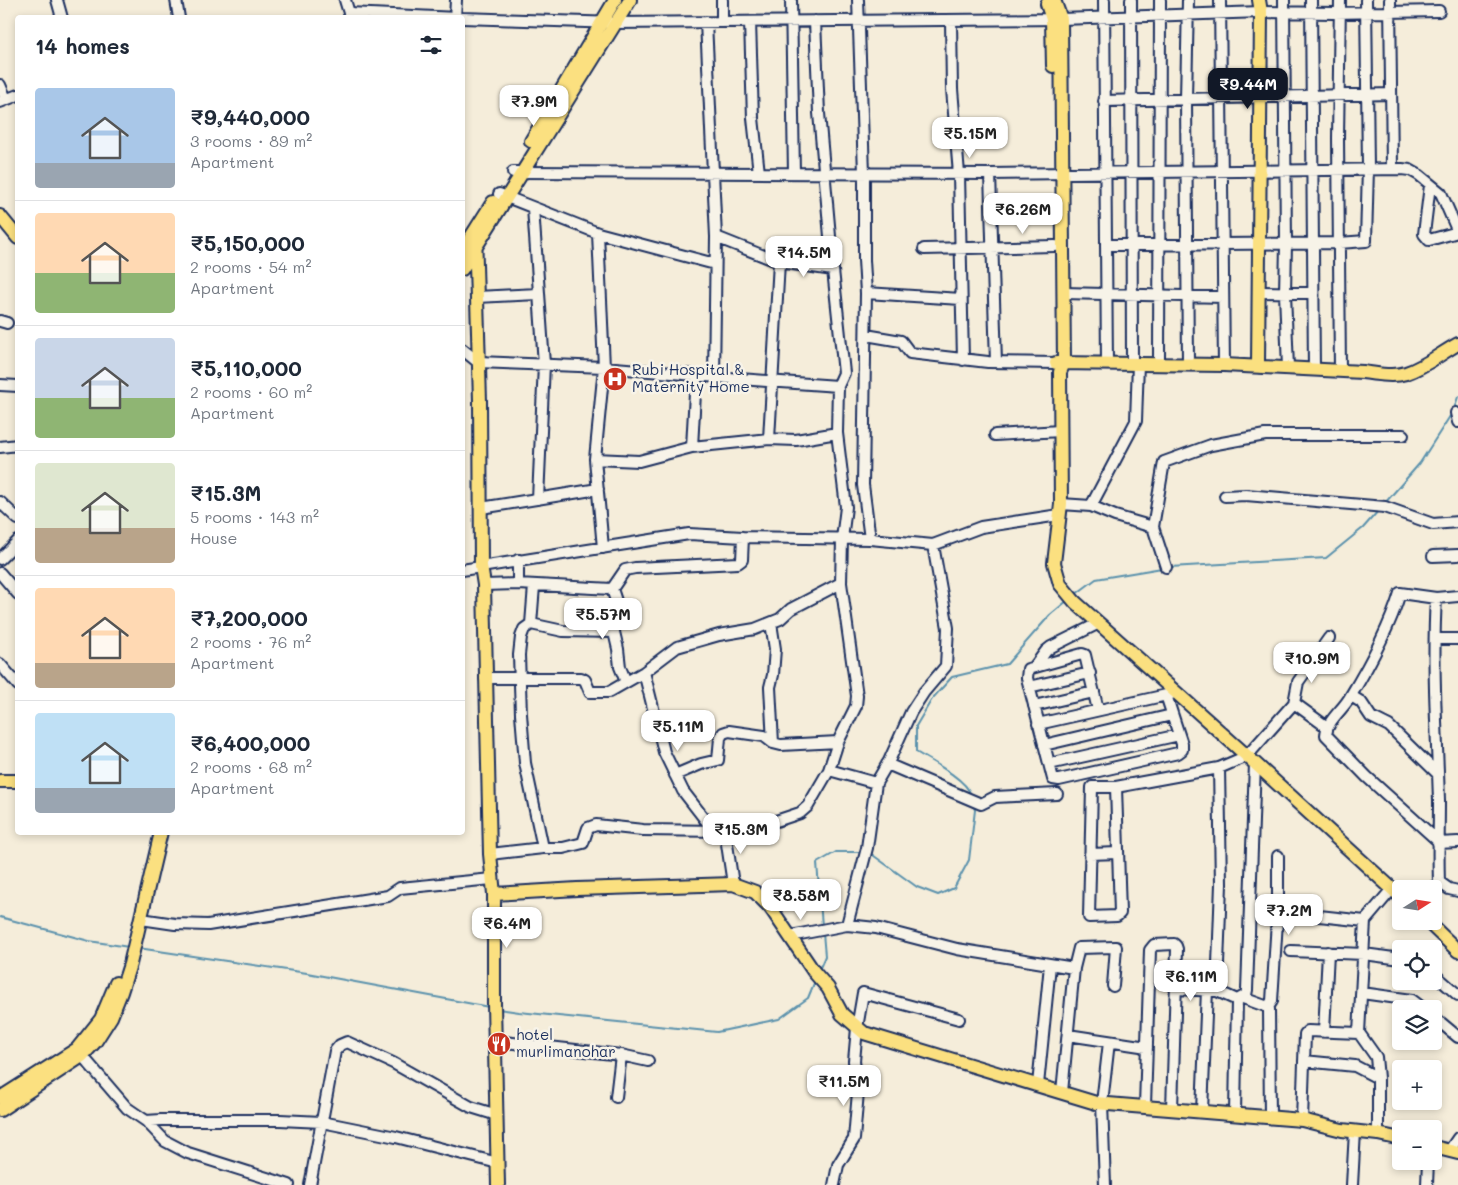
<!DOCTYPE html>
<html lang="en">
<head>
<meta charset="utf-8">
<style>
	body { margin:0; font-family:Mali,sans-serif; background:#f6f6f7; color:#1f2937; height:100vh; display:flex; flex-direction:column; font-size:19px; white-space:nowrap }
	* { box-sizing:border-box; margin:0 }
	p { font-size:16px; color:#747a83 }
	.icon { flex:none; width:28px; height:28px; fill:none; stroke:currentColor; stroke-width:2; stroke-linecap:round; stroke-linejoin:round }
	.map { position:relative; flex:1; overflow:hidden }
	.drawer { position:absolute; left:15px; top:15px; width:450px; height:820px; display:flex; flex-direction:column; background:#fff; border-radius:5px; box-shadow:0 2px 8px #0003 }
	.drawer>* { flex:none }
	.needle { width:32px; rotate:78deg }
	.fabs { position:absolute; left:1392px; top:880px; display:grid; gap:10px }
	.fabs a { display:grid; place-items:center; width:50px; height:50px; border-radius:5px; background:#fff; box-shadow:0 2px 8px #0003; font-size:25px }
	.price { position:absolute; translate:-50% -42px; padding:0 11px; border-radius:10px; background:#fff; color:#222; font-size:16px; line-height:32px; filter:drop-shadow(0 1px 2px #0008) }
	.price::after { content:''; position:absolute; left:50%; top:30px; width:15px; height:11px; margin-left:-8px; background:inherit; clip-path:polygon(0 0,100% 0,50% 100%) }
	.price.active { background:#111827; color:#fff }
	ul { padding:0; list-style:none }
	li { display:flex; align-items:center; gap:15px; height:125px; padding:0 20px }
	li+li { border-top:1px solid #e0e1e3 }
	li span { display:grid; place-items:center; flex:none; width:140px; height:100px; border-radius:5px; color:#555 }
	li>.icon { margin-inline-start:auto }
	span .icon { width:60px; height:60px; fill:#fffc; stroke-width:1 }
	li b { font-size:21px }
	h2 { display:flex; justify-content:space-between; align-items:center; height:60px; padding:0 20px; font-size:21px }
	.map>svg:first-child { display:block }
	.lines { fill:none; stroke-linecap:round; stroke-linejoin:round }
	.stream { stroke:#5b92ad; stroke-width:2 }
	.minor-casing { stroke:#1b2f5e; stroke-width:14 }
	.major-casing { stroke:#1b2f5e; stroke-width:16 }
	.minor { stroke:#f7f3e8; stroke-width:10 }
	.major { stroke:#fbe080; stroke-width:12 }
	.labels { text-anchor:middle; stroke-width:5; stroke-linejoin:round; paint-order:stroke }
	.poi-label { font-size:15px; fill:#1b2f5e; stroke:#f7f3e8; text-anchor:start }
</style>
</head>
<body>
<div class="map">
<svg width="1458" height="1185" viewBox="0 0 1458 1185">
	<rect width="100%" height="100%" fill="#f5edda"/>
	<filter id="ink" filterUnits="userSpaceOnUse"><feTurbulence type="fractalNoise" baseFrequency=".02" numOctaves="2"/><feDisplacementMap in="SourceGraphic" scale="10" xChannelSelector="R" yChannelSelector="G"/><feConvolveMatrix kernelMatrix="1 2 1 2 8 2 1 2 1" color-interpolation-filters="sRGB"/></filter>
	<g filter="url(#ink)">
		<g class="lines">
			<path class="stream" d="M1454,409L1458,397
				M1385,503L1420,463L1452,413
				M1170,567L1326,558L1363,528L1379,510
				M1076,594L1096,579L1162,568
				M971,795C966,779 931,761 916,752V726L932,699L952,677L1007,664L1050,615L1068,600
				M870,853L917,887L938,895L954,888L969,860L975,810L973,805
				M0,917L89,941L129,947
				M822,926L817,863L836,852H863
				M138,948L307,973L489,1007
				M819,970L825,956L823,933
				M498,1009L519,1012L717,1032L779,1019L808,998L815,981"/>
			<g class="minor-casing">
				<path id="minor" d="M57,0L62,18
					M176,0L179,18
					M345,0L349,13L457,18
					M722,0V22
					M791,0L794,173
					M858,0L864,173V260L866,293L863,485L870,539
					M1104,0L1107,363
					M1131,0L1132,363
					M1188,0L1186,99L1188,364
					M1220,0L1224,365
					M1284,0L1286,244L1285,293L1288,368
					M1311,0L1314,370
					M1340,0L1338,138L1340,371
					M1390,0L1392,168
					M455,18L456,0
					M462,18L616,23L1061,19L1261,12L1334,13L1439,11
					M951,20L952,89L959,174L963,360
					M706,22L716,237L714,377
					M750,22L753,118L759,173
					M0,85L6,99
					M1104,101L1391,94
					M0,102L18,95
					M513,172L990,174L1402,169L1410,170L1419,175L1441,193L1458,232
					M990,174L996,362
					M1430,185L1424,234L1429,240L1458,232
					M499,194L598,233L604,367L595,459L603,548
					M533,208L544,364L538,499
					M598,233L715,264
					M716,237L779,262L833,270
					M1106,245L1339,243L1366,241L1368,168L1366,0
					M924,249L1055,246
					M1258,292L1313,293
					M866,293L961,299
					M1064,293L1223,297
					M477,297L538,294
					M0,321L7,323
					M866,335L901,341L910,353L988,362L1056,363
					M462,349L478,362L604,367L740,379L838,386
					M1159,363L1160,0
					M0,385L18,386
					M1456,413L1458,422
					M995,435L1060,431
					M769,439L779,262
					M0,447L18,445
					M692,447L696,375
					M595,459L639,461L692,447L769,439L796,440L837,433
					M1225,496L1246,495L1385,507L1433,524L1458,522
					M0,502L18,519
					M1061,504L1091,506L1115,516L1153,527
					M1091,506L1136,421L1138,363
					M481,508L598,489
					M1433,556L1458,555
					M0,559L18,541
					M518,560V584
					M1166,567L1153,527L1164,462L1211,445L1265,435H1403
					M462,570L689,534L743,537L870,539L933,545L981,527L1059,515
					M0,573L18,594
					M484,585L518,584L612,589L625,570L635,568L738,563L742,560L743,537
					M534,586L531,624L524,629L521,637L519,655L521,714L525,763L543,848
					M612,589L617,604L614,632L618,649L620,667L626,682
					M771,623L775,649L773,675L770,687L773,743
					M531,624L563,631L614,632
					M1435,639H1458
					M0,664L18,685
					M1035,666L1046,651L1051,647L1099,623
					M644,672L664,752L683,791L714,831
					M485,678H581L585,680L590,692H609L644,672L677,647L719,635L755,629L780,619L791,609L841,583
					M1029,687L1090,673
					M1349,699L1353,697L1361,702L1371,717L1389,726L1437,773
					M1034,706L1094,692
					M1098,710L1085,655L1082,654L1028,669L1027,678L1053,779L1059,780L1178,753L1182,750V744L1166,695
					M1038,724L1171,694
					M1327,727L1294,703L1298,682L1329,638
					M1044,745L1172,715
					M887,764L981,804L995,797L1057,794
					M1049,764L1179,735
					M829,770L876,783L889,761L911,712L924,692L946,666L948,628L933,545
					M675,775L701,764L718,760L720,738L723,733L729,731L764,736L773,743L781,745L838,742
					M1116,787L1120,913L1117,916L1089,917L1092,787H1116L1219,768L1247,756L1294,703
					M723,831L727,844L733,884
					M1438,841L1367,777L1326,735C1327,720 1343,710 1350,697C1370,664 1389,629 1400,593L1436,598L1458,596
					M1438,843L1458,842
					M490,854L543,848H563L583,843L588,828L596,825L643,830L723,831L773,822L800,813L808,806L829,770L838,742L856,706L857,696L841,583L842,539L846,507L837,433L838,386L844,373L833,270L819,113L815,21
					M1090,854L1118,853
					M1439,882L1449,889L1458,891
					M1432,889L1439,882C1438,855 1439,828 1439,801C1437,733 1432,665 1436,598
					M1310,915L1365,921
					M141,919L175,924L208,925L388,896L400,888L492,879
					M847,925L867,848L876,783
					M790,936L847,925L876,928L957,949L1074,968
					M1291,951L1364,954L1401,959
					M1434,974L1458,995
					M1176,989L1217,991L1237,1000L1235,1114
					M1217,991L1221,884L1219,768
					M1362,993L1412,1000L1424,1009
					M1243,998L1268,1007L1269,1009L1270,1117
					M1237,1000L1246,995L1247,990L1255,763
					M1268,1007L1272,1001L1278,905V856
					M1434,1017L1458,1037
					M1324,1032L1328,952
					M1359,1033L1376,1057L1378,1078
					M1068,1035L1147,1047
					M495,1041L621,1055L648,1061
					M79,1052L127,1108L146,1121L165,1141L188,1153L289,1185
					M1304,1061L1355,1066L1378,1078V1134
					M1038,1085L1050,965
					M1062,1092L1074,968L1079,948L1116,947L1113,986
					M616,1097L621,1055
					M1145,1106L1150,950L1154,945L1174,944L1176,946L1177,949L1172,1109
					M1202,1111L1207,990
					M1302,1120L1305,1034L1308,1031L1359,1033L1365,921L1392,889
					M146,1121L161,1120H280L322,1122L396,1137L498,1163
					M1449,1151L1458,1138
					M310,1185L335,1051L340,1045L347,1042L393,1063L471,1107L497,1115
					M834,1185L838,1165L854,1139L858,1092L854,1061L857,1028L863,993L959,1019
					M1105,1185L1102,1103L1109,1042
					M1352,1185L1355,1131
					M1427,1185L1428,1161"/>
			</g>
			<g class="major-casing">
				<path id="major" d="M1054,0L1061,19L1064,363L1060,372L1061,504L1054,563L1060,584L1075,602L1247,756L1401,897
					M1047,4L1052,19L1053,66
					M531,141L615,0
					M0,216L18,238
					M475,231L480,401L481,566L484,585L490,854L494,894V1004L498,1185
					M462,251L493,202
					M462,269L630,0
					M1056,363L1224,365L1363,372C1377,374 1393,377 1406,373C1425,367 1441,353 1458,344
					M1258,366L1261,12L1259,0
					M0,781H18
					M494,894L577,889L733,884L755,892L770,907L814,972L828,988L842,1014L864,1033L1096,1103L1302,1120L1342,1130L1378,1134L1401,1139
					M1427,921L1458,951
					M0,1098L77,1049L101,1019L116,983
					M0,1110L82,1056L95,1042L111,1017L121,992L130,964L161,832
					M1434,1147L1458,1153"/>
			</g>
			<use href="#minor" class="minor"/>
			<use href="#major" class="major"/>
		</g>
	</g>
	<defs>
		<g id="hospital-disc" transform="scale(1.25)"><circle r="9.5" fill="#c8321e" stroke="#f7f3e8"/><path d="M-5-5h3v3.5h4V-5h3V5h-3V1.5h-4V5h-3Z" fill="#fff"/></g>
		<g id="restaurant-disc" transform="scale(1.25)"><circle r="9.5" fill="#c8321e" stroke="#f7f3e8"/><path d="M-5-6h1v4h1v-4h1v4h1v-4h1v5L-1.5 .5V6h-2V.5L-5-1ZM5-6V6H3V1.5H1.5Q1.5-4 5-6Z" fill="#fff"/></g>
	</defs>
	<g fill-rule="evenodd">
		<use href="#hospital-disc" x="615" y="379"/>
		<use href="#restaurant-disc" x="499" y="1044"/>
	</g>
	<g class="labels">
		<g class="poi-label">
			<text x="632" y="375">Rubi Hospital &amp;<tspan x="632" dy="17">Maternity Home</tspan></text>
			<text x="516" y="1040">hotel<tspan x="516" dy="17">murlimanohar</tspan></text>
		</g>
	</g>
</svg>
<div class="fabs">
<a><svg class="needle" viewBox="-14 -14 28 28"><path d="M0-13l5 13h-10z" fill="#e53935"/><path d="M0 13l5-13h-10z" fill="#747a83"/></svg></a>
<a><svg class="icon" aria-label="locate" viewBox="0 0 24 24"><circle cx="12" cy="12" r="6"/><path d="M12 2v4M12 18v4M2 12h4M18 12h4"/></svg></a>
<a><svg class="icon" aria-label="layers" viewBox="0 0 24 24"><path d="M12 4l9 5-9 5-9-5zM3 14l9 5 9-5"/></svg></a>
<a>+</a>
<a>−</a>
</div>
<b class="price active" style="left:1248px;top:110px">₹9.44M</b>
<b class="price" style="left:534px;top:127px">₹7.9M</b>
<b class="price" style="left:970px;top:159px">₹5.15M</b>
<b class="price" style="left:1023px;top:235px">₹6.26M</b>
<b class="price" style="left:804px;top:278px">₹14.5M</b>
<b class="price" style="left:603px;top:640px">₹5.57M</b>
<b class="price" style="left:1312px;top:684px">₹10.9M</b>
<b class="price" style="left:678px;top:752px">₹5.11M</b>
<b class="price" style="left:741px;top:855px">₹15.3M</b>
<b class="price" style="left:801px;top:921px">₹8.58M</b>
<b class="price" style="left:1289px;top:936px">₹7.2M</b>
<b class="price" style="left:507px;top:949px">₹6.4M</b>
<b class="price" style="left:1191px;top:1002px">₹6.11M</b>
<b class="price" style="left:844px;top:1107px">₹11.5M</b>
<section class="drawer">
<h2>14 homes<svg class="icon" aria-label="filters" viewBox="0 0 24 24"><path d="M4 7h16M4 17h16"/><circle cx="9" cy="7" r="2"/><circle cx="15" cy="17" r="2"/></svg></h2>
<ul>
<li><span style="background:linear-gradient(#a9c7e8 75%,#9aa5b1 0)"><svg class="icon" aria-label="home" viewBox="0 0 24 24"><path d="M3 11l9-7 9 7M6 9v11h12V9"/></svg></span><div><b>₹9,440,000</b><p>3 rooms · 89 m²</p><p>Apartment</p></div></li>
<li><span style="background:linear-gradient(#ffd9b3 60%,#8fb573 0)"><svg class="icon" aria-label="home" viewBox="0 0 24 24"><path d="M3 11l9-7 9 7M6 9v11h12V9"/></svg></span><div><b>₹5,150,000</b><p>2 rooms · 54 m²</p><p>Apartment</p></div></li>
<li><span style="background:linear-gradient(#c9d6e8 60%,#8fb573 0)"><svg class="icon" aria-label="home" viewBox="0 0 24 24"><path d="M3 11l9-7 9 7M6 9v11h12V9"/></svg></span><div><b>₹5,110,000</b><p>2 rooms · 60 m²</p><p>Apartment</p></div></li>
<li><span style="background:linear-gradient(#dfe7d0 65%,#b9a48a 0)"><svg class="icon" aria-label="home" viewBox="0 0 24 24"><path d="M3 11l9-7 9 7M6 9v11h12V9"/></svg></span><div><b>₹15.3M</b><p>5 rooms · 143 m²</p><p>House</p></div></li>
<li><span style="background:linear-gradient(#ffd9b3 75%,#b9a48a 0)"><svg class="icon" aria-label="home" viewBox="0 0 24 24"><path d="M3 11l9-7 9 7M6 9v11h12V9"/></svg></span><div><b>₹7,200,000</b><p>2 rooms · 76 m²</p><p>Apartment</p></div></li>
<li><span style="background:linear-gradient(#bfe0f5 75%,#9aa5b1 0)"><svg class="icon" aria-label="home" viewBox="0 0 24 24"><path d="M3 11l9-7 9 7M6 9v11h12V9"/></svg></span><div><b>₹6,400,000</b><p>2 rooms · 68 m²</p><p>Apartment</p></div></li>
</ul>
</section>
</div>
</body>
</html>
